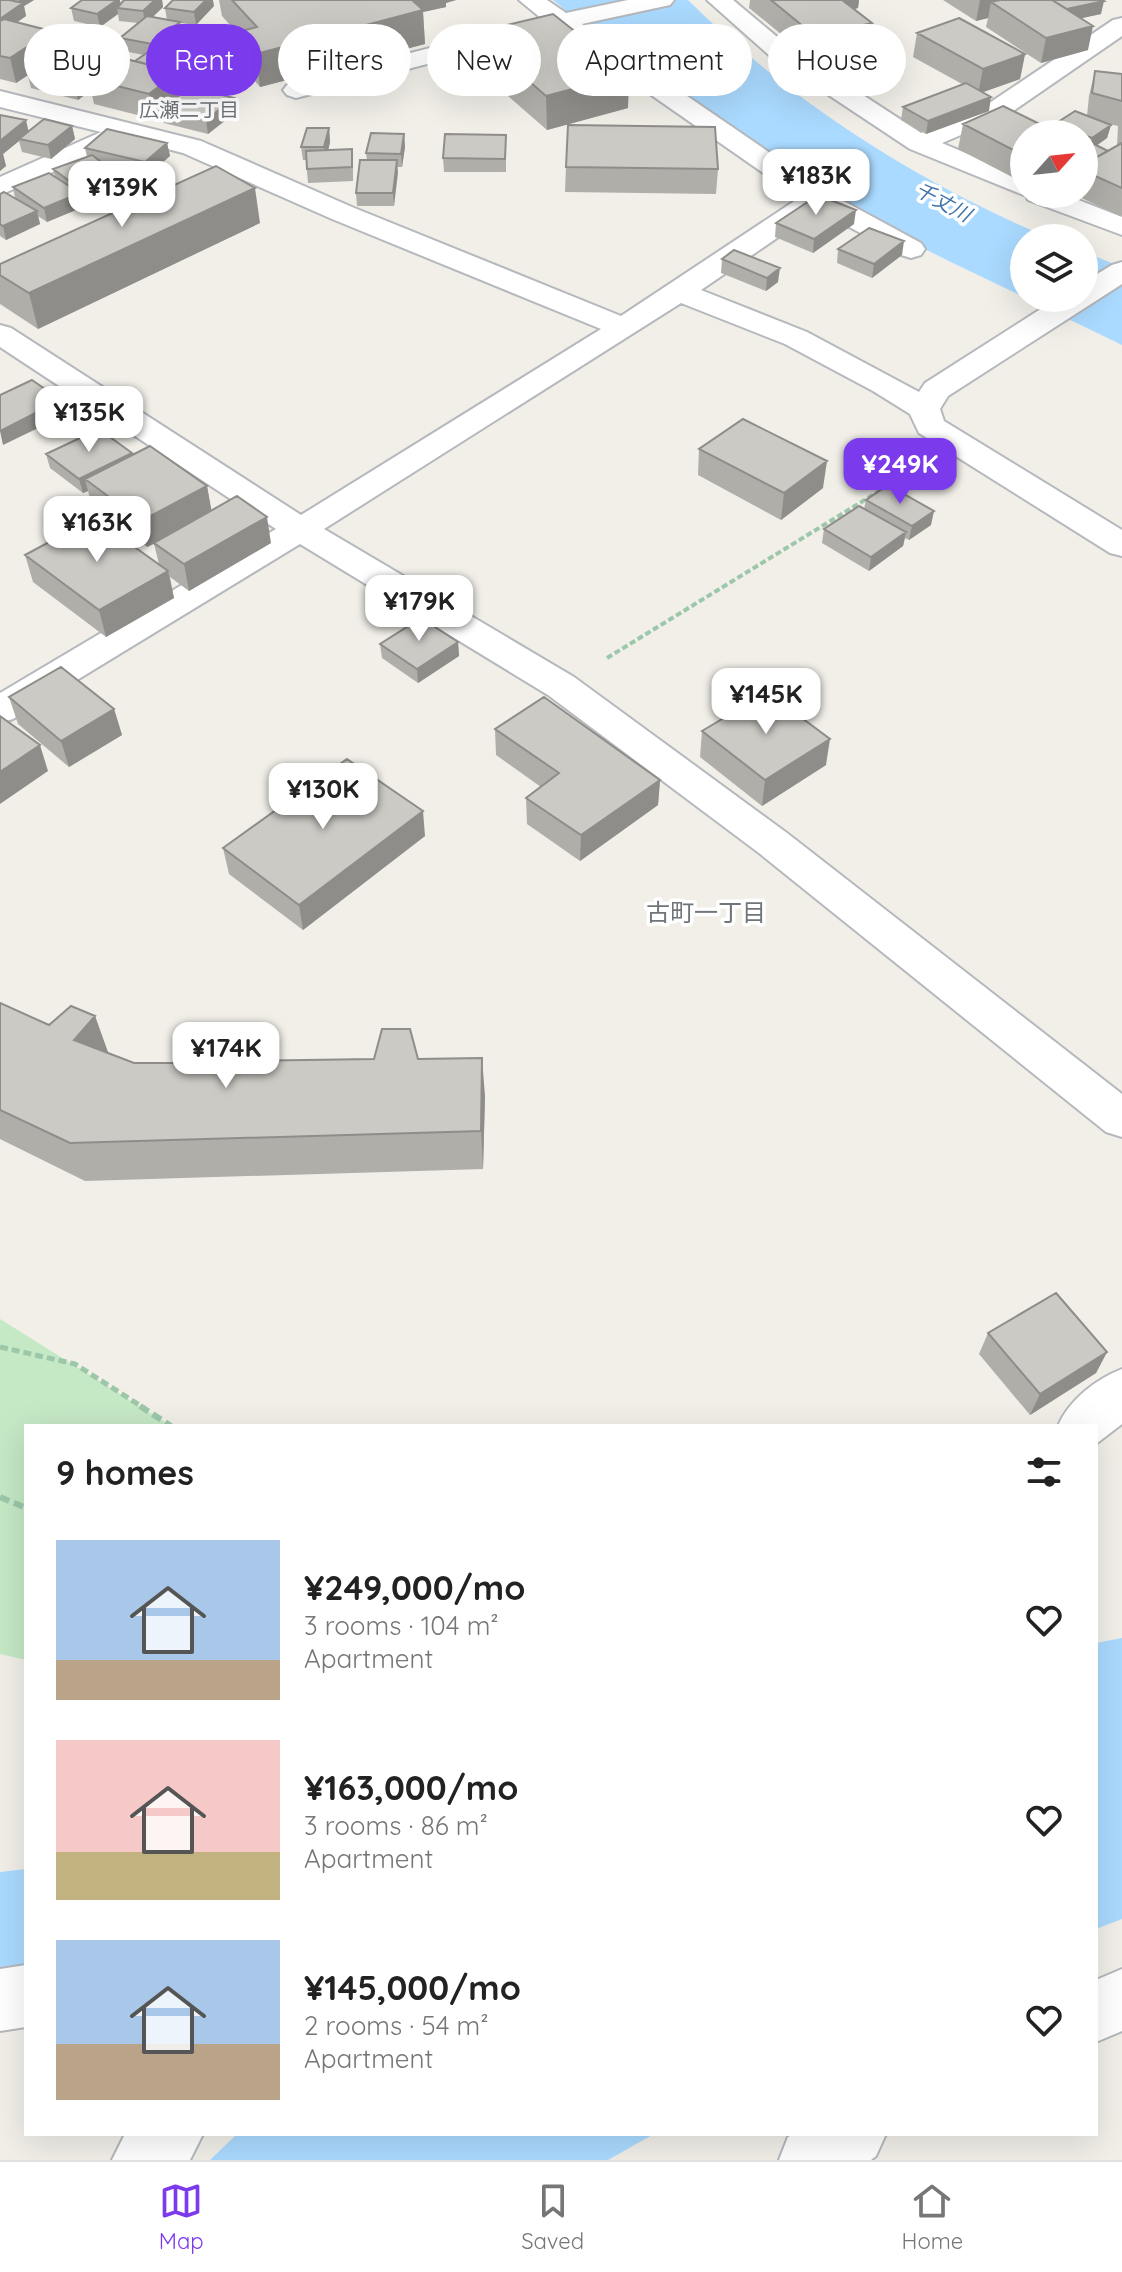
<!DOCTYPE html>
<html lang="en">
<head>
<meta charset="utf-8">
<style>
	body { margin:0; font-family:Quicksand,"Noto Sans JP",sans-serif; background:#f6f6f6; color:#222; height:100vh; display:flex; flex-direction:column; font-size:30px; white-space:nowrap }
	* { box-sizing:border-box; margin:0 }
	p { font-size:26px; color:#767676 }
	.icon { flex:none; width:44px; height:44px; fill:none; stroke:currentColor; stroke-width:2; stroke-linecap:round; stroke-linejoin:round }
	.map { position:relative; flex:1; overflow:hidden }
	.sheet { position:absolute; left:24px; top:1424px; width:1074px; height:712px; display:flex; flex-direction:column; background:#fff; border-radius:0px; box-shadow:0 8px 32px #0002 }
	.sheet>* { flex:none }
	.guide { position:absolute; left:24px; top:24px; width:1074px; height:72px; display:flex; gap:16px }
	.needle { width:52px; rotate:63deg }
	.controls { position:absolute; left:1010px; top:120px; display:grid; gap:16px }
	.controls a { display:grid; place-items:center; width:88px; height:88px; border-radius:50%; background:#fff; box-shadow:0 8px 32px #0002; font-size:40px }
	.price { position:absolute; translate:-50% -68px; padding:0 18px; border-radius:16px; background:#fff; color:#222; font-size:26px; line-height:52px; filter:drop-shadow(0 2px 4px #0008) }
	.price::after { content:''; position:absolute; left:50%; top:48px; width:24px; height:18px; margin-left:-12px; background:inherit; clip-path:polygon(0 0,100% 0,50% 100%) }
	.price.on { background:#7c3aed; color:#fff }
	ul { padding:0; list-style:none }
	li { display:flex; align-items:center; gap:24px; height:200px; padding:0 32px }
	li span { display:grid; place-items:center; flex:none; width:224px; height:160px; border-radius:0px; color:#555 }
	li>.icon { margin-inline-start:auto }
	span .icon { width:96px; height:96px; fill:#fffc; stroke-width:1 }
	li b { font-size:34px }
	h2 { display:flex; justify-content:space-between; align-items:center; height:96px; padding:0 32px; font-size:34px }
	.chip { padding:0 28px; border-radius:36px; background:#fff; box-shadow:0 8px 32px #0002; font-size:28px; line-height:72px }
	.chip.on { background:#7c3aed; color:#fff }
	.dock { display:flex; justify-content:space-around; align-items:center; height:112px; border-top:2px solid #e0e0e0; background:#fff; font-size:22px; color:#767676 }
	.dock a { display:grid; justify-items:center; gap:4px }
	.dock .on { color:#7c3aed }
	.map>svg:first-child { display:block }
	.green { fill:#c5e8c5 }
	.water { fill:#aadaff }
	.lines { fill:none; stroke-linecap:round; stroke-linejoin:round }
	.river { fill:#aadaff; fill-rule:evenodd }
	.street-casing { stroke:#b5b8bc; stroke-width:4 }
	.path-far2 { stroke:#9cc7a9; stroke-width:4; stroke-dasharray:6 3; stroke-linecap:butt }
	.path-far1 { stroke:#9cc7a9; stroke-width:5; stroke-dasharray:8 4; stroke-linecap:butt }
	.path { stroke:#9cc7a9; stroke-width:6; stroke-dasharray:10 5; stroke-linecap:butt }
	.street { fill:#fff; fill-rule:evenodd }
	.wall { fill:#afaea9; fill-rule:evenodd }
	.shaded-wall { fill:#8f8d8a }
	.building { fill:#cccac5; stroke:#8f8d8a; stroke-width:2 }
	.labels { text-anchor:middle; stroke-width:7; stroke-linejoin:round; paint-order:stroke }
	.far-neighbourhood-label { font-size:20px; fill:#70757a; stroke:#fff }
	.far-water-label { font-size:20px; font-style:italic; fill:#4174aa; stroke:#fff }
	.neighbourhood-label { font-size:24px; fill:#70757a; stroke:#fff }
</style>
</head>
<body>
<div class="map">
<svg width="1122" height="2160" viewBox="0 0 1122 2160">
	<rect width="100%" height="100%" fill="#f1efe8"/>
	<path class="green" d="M0,1319L171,1426H26V1660L0,1654Z"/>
	<path class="water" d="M553,0H688C791,102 916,181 1049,238H1024V297C959,266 892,235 830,197C735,137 640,71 553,0Z
		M1084,252L1122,267V345L1025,298H1084Z
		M1122,1638V1919L1096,1929V1643Z
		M237,2134H654L608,2160H210Z"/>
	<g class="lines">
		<path class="river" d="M26,1869V2025L0,2028V1872Z"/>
		<g class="street-casing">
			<path id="street" d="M519,0H547L566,13L628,0H674L670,5L582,24L827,192L921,243L925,249L921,255L911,258L901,255L818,210L701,290L807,332L919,392L925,383L1058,298H1084V282L1112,265L1122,262V284L948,396L940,409L944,421L1122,530V556L1110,553L919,433L910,414L873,391L785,344L681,303L324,529L574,677L787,833L1122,1094V1137L1106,1132L759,853L548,695L300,544L13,719L0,723V693L276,529L0,347V325L11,328L301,515L601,329L332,219L183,153L129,139L0,195V177L101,132L0,107V91L201,141L352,207L621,316L799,198L558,30L296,98L287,95L283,90L287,85L542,19Z
				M707,0H733L788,46L921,133L988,104L1113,20L1122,18V36L1006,116L942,143L1024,178V194H1063L1122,217V235L1028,200L1026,196L910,149L770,56Z
				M1122,1369V1424L1096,1444V1426H1058C1069,1400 1096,1379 1122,1369Z
				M26,1965V2027L0,2031V1969Z
				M1122,1969V2031L1096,2042V1980Z
				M125,2134H203L190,2160H112Z
				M794,2134H886L876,2156L871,2160H779L788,2137Z"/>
		</g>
		<path class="path-far2" d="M607,658L912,471"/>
		<path class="path-far1" d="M0,1347L75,1364L144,1408"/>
		<path class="path" d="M140,1406L171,1426
			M0,1497L26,1508"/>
		<use href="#street" class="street"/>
	</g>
	<path class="wall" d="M0,0H34L24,6L26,16L17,22L56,54L107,63L108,65L135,61L144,55L123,51L120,38L138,23L119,21L118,14L100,27L74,21L71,8L82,0H120V4L124,0H162L163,7L153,17L167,20L165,8L214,6L196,25L180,23L182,35L164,50L220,77L202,90L236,112L208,134L164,123L162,112L153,119L94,104L91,90L78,100L31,88L28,75L16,83L0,79ZM180,86L189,88L182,94Z
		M219,0H456L446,3V7L423,12L425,44L260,87L241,65L237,33L222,16Z
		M750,0H859L858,8L855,9L872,23L869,47L813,60L749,8Z
		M943,0H1102L1101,14L1081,18L1088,50L1041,63L986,27L988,18L976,21Z
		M474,33L629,74L628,108L547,130L475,67Z
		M917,33L1025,54L1020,79L982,92L989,111L926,134L901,120L903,107L962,84L913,57Z
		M1095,71L1122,74V215L1120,216L1073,194H1084V134H1024V185L1018,181L1019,178L1016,179L958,149L963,124L1054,131L1055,124L1087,116L1089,96ZM1105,123L1118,126L1117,146L1108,151L1097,145L1107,138L1111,125Z
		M0,115L28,131L72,126L75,139L51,159L22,152L19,141L3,154L6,166L0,171Z
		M329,128L330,142L328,150L353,163V181L308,183L306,160H303L301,147Z
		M404,134L405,147L402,167H397L394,206H357L356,193L367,160L366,153Z
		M506,135V172H444L443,158Z
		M167,143L170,156L148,175L106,166L124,191L86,205L82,202L83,207L47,222L38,216L40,224L6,240L0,236V194L15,198L13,187L55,177L53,169L87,157L85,148Z
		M566,167L718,169L716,194L565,192Z
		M260,223L38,329L0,304V264Z
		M776,223L854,224L813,253L775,237Z
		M838,249L902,255L872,278L837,263Z
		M722,259L778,282L766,291L721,273Z
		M699,449L823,488L781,520L698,475Z
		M46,454L132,455L207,486L211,511L271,543L189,591L170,577L174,598L106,637L33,582L25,555L159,564L154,544L147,547L92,506L88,491L83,493L50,468Z
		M866,500L931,525L909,540L905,538L903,546L869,571L822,543L824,529L864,509Z
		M458,642L459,656L418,683L382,658L380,644Z
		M9,697L114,709L122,735L69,767L18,724Z
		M495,729L660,780L658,805L580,861L527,824L526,798L541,787L496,755Z
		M702,731L826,765L762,806L700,757Z
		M425,836L303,930L229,874L223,848Z
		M0,1003L49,1025L95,1016L108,1053L134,1063L418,1059L485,1096L483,1169L85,1181L0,1139Z
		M988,1333L1107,1352L1096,1373L1030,1415L979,1354Z"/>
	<path class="shaded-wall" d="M19,0H34L24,6L26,16L2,33L0,19L20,5Z
		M117,0H120L121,8H117L118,14L100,27L97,14Z
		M155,0H162L163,7L145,24L143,11Z
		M206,0H213L214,6L196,25L194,12Z
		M385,0H456L446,3V7L423,12L425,44L260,87L256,54Z
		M840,0H859L858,8L829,15Z
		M980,0H1022L991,2L988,18L976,21Z
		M1104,1L1101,14L1050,25L1053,12Z
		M180,22L182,35L155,58L152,44Z
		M872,23L869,47L813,60L815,36Z
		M1093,26L1088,50L1041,63L1046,38Z
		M51,31L57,56L16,83L10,58Z
		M1025,54L1020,79L978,94L983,69Z
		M107,63L110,77L89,79L91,90L78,100L75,86Z
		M218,63L220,77L201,91L199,78Z
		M178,72L182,97L162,109V112L153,119L149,94Z
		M629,74L628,108L547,130L546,96Z
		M991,97L989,111L926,134L928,121Z
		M234,98L236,112L208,134L206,120Z
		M26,120L29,133L19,139V141L3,154L6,166L0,171V141Z
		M1111,125L1107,138L1089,151L1092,138Z
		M72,126L75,139L51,159L48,145Z
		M329,128L330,142L326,161L324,147Z
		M404,134L405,147L402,167L401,154Z
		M167,143L170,156L148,175L145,162Z
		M1024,153V169L1021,168L1019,178L1016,179L1021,154Z
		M397,160L398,173L394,206L393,193Z
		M121,177L124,191L86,205L83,191Z
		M255,188L260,223L38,329L29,293Z
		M80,193L83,207L47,222L44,208Z
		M856,210L854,224L813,253L814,239Z
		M37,211L40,224L6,240L3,226Z
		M904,241L902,255L872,278L874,264Z
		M780,268L778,282L766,291L767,278Z
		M61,400L65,415L3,445L0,431Z
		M132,453L135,467L85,479L88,491L83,493L79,479Z
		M827,461L823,488L781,520L784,493Z
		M207,486L212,513L147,547L141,521Z
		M934,511L931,525L909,540L912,526Z
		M267,517L271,543L189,591L184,564Z
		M906,532L903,546L869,571L871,557Z
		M168,571L174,598L106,637L99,610Z
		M458,642L459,656L418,683L417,669Z
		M114,709L122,735L69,767L61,741Z
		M830,739L826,765L762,806L765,780Z
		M40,745L48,771L0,804V772Z
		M660,780L658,805L580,861L581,835Z
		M423,811L425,836L303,930L299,905Z
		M95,1016L109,1055L74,1040Z
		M482,1058L485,1096L483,1169L481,1131Z
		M1107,1352L1096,1373L1030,1415L1040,1394Z"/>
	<path class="building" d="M0,0H9L23,3L0,19Z
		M82,0H117L97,14L71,8Z
		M124,0H155L143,11L117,8Z
		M173,0H206L194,12L165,8Z
		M232,0H412L423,10L256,54L237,32L257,27Z
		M771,0H842L872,23L815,36Z
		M1000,0H1052L1093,26L1046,38L991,2Z
		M1052,0H1102L1104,1L1067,9Z
		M553,14L629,74L546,96L474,33Z
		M147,16L180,22L152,44L120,38Z
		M959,18L1025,54L983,69L917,33Z
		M4,19L51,31L10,58L0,56V21Z
		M154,48L218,63L199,78L135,61Z
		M60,52L107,63L75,86L27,74Z
		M118,57L178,72L149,94L89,79Z
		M1095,71L1122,74V101L1092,93Z
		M966,83L991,97L928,121L903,107Z
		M190,87L234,98L206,120L162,109Z
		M1003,106L1060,134H1024V153L1021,154L963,124Z
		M1075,111L1111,125L1092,138L1055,124Z
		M0,115L26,120L0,141Z
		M44,119L72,126L48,145L19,139Z
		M568,125L715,127L718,169L566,167Z
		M307,128H329L324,147H301Z
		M107,129L167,143L145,162L85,148Z
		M371,133L404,134L401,154L366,153Z
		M445,134L506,135L505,159L443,158Z
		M1084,139L1108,151L1084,164Z
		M1122,143V188L1084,171V164Z
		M352,149V167L307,169L306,151Z
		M92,155L121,177L83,191L53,169Z
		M360,160H397L393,193H356Z
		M216,166L255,188L29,293L0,275V264Z
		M49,173L80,193L44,208L13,187Z
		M4,192L37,211L3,226L0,224V194Z
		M818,195L856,210L814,239L776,223Z
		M869,228L904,241L874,264L838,249Z
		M734,250L780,268L767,278L722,259Z
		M32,380L61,400L0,431V395Z
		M743,419L827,461L784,493L699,449Z
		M99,429L132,453L79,479L46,454Z
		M150,446L207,486L141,521L85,479Z
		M888,485L934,511L912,526L866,500Z
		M237,496L267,517L184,564L154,543Z
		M859,506L906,532L871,557L824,529Z
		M94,518L168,571L99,610L25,555Z
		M421,618L458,642L417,669L380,644Z
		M61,667L114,709L61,741L9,697Z
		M767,692L830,739L765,780L702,731Z
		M544,697L660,780L581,835L526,798L559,773L495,729Z
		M0,716L40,745L0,772Z
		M347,759L423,811L299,905L223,848Z
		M0,1003L49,1025L71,1006L95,1016L74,1040L134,1063H195L208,1035L232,1032L243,1061L374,1059L382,1029H410L418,1059L482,1058L481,1131L70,1143L0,1110Z
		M1056,1293L1107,1352L1040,1394L988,1333Z"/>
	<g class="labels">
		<g class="far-neighbourhood-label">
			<text x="189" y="117">広瀬二丁目</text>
		</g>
		<g class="far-water-label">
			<text transform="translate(943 202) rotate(28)" y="7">千丈川</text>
		</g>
		<g class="neighbourhood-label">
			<text x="706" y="921">古町一丁目</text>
		</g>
	</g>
</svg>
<div class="controls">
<a><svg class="needle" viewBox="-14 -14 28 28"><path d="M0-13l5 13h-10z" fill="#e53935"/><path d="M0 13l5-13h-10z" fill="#767676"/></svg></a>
<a><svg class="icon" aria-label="layers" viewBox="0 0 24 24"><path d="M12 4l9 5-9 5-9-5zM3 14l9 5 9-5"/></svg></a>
</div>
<b class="price" style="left:816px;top:217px">¥183K</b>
<b class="price" style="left:122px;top:229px">¥139K</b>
<b class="price" style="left:89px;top:454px">¥135K</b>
<b class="price on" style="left:900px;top:506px">¥249K</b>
<b class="price" style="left:97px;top:564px">¥163K</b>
<b class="price" style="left:419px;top:643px">¥179K</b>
<b class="price" style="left:766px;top:736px">¥145K</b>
<b class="price" style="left:323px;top:831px">¥130K</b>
<b class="price" style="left:226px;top:1090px">¥174K</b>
<div class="guide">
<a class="chip">Buy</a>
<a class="chip on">Rent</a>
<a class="chip">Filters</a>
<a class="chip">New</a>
<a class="chip">Apartment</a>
<a class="chip">House</a>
</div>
<section class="sheet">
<h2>9 homes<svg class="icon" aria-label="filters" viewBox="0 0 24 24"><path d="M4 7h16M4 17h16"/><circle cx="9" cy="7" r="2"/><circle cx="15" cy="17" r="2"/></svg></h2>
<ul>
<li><span style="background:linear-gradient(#a9c7e8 75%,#b9a48a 0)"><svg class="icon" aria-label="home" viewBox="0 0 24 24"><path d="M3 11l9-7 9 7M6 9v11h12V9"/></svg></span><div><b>¥249,000/mo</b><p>3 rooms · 104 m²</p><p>Apartment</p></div><svg class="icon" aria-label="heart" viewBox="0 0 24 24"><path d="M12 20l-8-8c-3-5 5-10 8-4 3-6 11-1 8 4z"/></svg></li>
<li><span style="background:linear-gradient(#f6c9c9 70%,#c2b280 0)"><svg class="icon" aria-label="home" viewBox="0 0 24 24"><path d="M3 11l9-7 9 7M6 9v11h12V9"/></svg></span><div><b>¥163,000/mo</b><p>3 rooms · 86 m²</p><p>Apartment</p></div><svg class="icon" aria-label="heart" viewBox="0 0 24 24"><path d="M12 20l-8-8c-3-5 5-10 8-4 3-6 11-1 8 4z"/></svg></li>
<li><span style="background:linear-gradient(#a9c7e8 65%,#b9a48a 0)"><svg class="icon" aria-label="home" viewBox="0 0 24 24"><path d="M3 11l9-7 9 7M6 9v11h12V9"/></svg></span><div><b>¥145,000/mo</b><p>2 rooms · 54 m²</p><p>Apartment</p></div><svg class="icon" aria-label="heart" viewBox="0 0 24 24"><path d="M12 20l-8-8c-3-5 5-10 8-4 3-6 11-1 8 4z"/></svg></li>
</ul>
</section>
</div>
<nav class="dock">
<a class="on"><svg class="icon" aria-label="map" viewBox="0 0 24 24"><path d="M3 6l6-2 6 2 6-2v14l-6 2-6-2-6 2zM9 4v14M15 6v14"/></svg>Map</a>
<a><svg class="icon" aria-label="saved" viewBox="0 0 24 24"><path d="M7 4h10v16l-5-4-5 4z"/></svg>Saved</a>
<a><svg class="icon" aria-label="home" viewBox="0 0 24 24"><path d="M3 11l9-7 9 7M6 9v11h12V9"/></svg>Home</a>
</nav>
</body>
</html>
